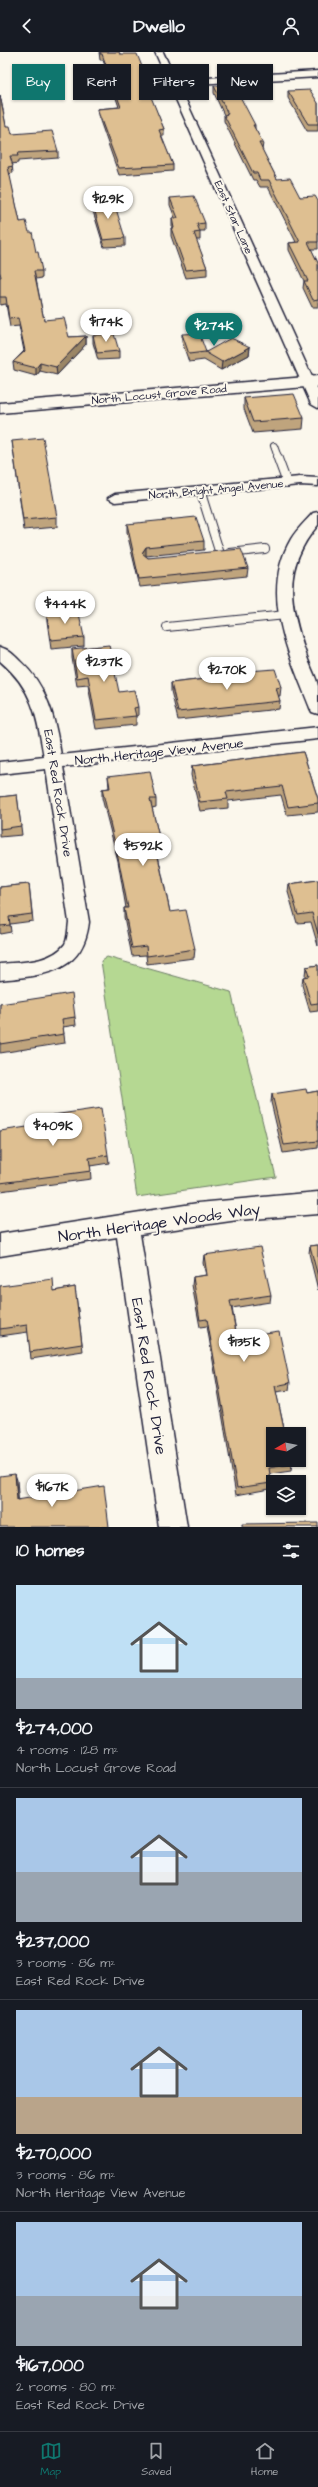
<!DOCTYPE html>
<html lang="en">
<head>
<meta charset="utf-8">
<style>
	body { margin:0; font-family:"Architects Daughter",sans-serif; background:#242831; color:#f1f3f6; height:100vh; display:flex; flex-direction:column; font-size:15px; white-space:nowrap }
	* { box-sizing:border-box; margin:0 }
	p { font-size:13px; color:#9ea1a6 }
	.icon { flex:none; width:22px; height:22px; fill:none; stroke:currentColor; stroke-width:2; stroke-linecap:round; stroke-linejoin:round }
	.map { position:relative; height:1475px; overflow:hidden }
	.details { display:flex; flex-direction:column; background:#171b24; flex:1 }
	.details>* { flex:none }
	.top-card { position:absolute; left:12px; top:12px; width:294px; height:36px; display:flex; gap:8px }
	.needle { width:26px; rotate:261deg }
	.fabs { position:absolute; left:266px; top:1375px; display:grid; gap:8px }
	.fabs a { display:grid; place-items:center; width:40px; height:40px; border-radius:0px; background:#171b24; box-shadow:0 1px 3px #0004; font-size:20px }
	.price { position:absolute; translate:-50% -34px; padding:0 9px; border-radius:14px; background:#fff; color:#222; font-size:13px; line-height:26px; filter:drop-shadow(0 1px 2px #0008) }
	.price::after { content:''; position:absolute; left:50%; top:24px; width:12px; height:9px; margin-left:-6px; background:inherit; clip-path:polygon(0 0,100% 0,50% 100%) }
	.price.current { background:#0f766e; color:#fff }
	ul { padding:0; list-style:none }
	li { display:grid; align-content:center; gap:8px; height:212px; padding:0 16px }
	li+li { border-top:1px solid #363941 }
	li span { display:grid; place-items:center; height:124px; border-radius:0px; color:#555 }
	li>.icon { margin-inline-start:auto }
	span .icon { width:72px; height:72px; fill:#fffc; stroke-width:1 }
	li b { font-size:17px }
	h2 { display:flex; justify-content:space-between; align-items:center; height:48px; padding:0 16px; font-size:17px }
	.tag { padding:0 14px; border-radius:0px; background:#171b24; box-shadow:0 1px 3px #0004; font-size:14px; line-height:36px }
	.tag.current { background:#0f766e; color:#fff }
	header { display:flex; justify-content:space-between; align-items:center; height:52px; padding:0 16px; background:#171b24; font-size:18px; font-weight:700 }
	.dock { display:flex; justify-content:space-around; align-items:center; height:56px; border-top:1px solid #363941; background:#171b24; font-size:11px; color:#9ea1a6 }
	.dock a { display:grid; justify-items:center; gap:2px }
	.dock .current { color:#0f766e }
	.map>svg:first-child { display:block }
	.green { fill:#b5d892; stroke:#6c7d66 }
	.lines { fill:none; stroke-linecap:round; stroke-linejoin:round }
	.service-far1-casing { stroke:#22223b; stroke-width:8 }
	.service-casing { stroke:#22223b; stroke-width:10 }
	.minor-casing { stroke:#22223b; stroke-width:3 }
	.secondary-casing { stroke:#22223b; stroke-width:3 }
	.service-far1 { stroke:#fbf7ec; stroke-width:6 }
	.service { stroke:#fbf7ec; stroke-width:8 }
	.minor { fill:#fbf7ec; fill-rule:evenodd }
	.secondary { fill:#fbf7ec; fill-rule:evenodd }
	.wall { fill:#bfa47d; stroke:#22223b }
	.shaded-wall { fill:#9b8666; stroke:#22223b }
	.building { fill:#debf91; stroke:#22223b }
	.labels { text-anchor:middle; stroke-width:4; stroke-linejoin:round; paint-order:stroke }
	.far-street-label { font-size:11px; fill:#22223b; stroke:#fbf7ec }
	.street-label { font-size:13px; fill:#22223b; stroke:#fbf7ec }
	.near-street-label { font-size:16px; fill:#22223b; stroke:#fbf7ec }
</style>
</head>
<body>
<header><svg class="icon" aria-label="back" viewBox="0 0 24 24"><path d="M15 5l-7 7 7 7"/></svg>Dwello<svg class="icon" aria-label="person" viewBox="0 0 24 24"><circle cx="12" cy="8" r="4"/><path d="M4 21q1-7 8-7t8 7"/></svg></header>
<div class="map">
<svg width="318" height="1475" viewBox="0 0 318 1475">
	<rect width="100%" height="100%" fill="#fbf7ec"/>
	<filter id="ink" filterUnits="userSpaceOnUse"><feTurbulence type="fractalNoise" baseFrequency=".025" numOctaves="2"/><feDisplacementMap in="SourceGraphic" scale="8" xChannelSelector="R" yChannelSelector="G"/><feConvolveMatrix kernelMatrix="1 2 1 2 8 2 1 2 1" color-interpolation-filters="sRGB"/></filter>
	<g filter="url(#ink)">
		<path class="green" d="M107,905L231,940L276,1125L137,1145L101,909Z"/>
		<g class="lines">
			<g class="service-far1-casing">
				<path id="service-far1" d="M274,394L278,405"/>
			</g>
			<g class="service-casing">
				<path id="service" d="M277,404L287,431
					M200,438L220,502
					M230,501L265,497
					M167,575L286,563"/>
			</g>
			<g class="minor-casing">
				<path id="minor" d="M155,0H163L176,28L318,19V25L179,33L318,338V356L311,352Z
					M300,425L318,426V434L300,433L115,450L108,446L115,442Z
					M318,460V473C282,515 289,553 306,602C309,613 316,624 318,634C318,643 318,653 318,662L312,660L310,656C289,602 259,542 291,487C297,477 306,469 313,461Z
					M0,595C8,597 14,603 20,609C48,634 55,667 61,703L318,675V687L63,715L89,870C83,922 43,923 0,928V912C20,910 51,911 65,892C68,886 68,877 69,870L46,717L0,722V710L44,705C37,664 33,637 0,609Z
					M318,1140V1162L238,1168L140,1182L187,1475H159L117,1185L0,1204V1182L198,1151Z"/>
			</g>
			<g class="secondary-casing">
				<path id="secondary" d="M318,324V334L0,361V351Z"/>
			</g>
			<use href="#service-far1" class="service-far1"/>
			<use href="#service" class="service"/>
			<use href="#minor" class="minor"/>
			<use href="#secondary" class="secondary"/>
		</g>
		<path class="wall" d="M99,0H119L120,2L150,35V42H149L164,77V84H161L173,113V119L119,123L98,63L97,57L119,55L103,8H100Z
			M214,34L255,73V77L263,91L262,98L277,127L300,145L318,149V197H311L318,211V255H312L303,236L304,229L289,198V191L296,190L268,135H260L256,128H253L224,69V63L214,41Z
			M288,39L318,51V79H307L288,46Z
			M0,43L6,74L12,82L58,99V106L18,109V111L12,112L13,121L9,122L20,170L36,200L42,219V226L36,227L44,268L69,285L86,284V292L57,323L40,319L36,324L14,318L13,310L24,299L19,274L10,275L6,252L0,253Z
			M170,146L205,171V179H200V188H196L207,216V224L186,226L171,184V176H172V166H175L170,153Z
			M92,149L125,186V194L104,195L92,156Z
			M182,282L206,300L250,295L249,303L221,318L204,308L189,310L182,290Z
			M93,283L119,299V307L98,308L93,291Z
			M244,346L304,366L303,377L253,381L244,357Z
			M12,389L57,465V475L24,478Z
			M127,472L204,489V498L146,504V505L148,506L248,516L247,524L140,535L127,481Z
			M46,560L84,585V594L51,597L47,569Z
			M72,597L119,640L138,655V664H136V673L96,677L88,633L77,634L72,606Z
			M248,619L281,635L280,644H278L280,649L279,657L178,668L171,639V631L248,622Z
			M303,700L318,747V760L287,763L281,743L228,749V756L200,759L191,723L192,714Z
			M108,724L156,747V755L152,756L159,785V794H156L170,860L195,897L194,906L147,912L146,903L132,904L124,865V856H126L118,809L102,746V737L109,736Z
			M17,743L22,783L0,785V745Z
			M318,828V894L311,870L297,871L288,840L289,832Z
			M29,832L33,869L10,872L11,880L0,882V835Z
			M318,913V959L310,960L302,933L303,925H305V923L306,915Z
			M0,952L75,965L76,973L63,975L65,991L0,1001Z
			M318,1039V1096L283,1101L271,1050L272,1042L307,1041Z
			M0,1079L108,1103L109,1111L90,1114L91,1127L0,1139Z
			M318,1193V1238L309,1201L310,1194Z
			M204,1203L271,1243L270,1250L232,1256L237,1285L290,1331L289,1338L276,1340L292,1412L291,1419L270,1422L271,1431L270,1437L236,1443L207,1274L200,1275L192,1233L193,1225L206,1223L203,1211Z
			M0,1234L54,1239L75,1235L83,1299L31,1307L28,1280L0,1284Z"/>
		<path class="shaded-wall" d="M86,284V292L57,323L56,315Z
			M250,295L249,303L221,318L222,310Z
			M40,311V319L36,324V316Z
			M146,495V504L142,510V501Z
			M15,1422L17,1428L19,1455L17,1448Z"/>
		<path class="building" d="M100,0H119L120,2H137L150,35H147L164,77L159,78L173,113L119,116L97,57L121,55L102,2H100Z
			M234,33L255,73H253L263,91H259L277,127L290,126L300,145L315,144L318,149V190H308L318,211V247L313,248L304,229H308L289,191L300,190L269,128H260L257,121H253L224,63L228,62L214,34Z
			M310,38L318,51V72H308L288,39Z
			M0,43L6,74H10L12,82L52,79L58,99L17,101L18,104H10L13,114L8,115L20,170L26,169L29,180H32L36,200H38L42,219H34L44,268L64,266L69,285L86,284L56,315L40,311L36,316L13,310L25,299L18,266L9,267L6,245H0V225H1L0,220Z
			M194,144L205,171L197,172L200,180L194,181L207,216L186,218L171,176H174L172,166H178L170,146Z
			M113,147L125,186L103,188L92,149Z
			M199,281L206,300L231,286L250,295L222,310L205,300L189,302L182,282Z
			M114,282L119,299L97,301L93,283Z
			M294,342L304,366L253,370L244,346Z
			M43,386L57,465L23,468L12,389Z
			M196,465L204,489L146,495L142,501L148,506L241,497L248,516L139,527L127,472Z
			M78,557L84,585L51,588L46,560Z
			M109,593L119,640L134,638L138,655L134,656L136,664L96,668L88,624L77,626L72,597Z
			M275,617L281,635L276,636L280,649L178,660L171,631L249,622L248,619Z
			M303,700L318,747V751L288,755L282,734L226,740L228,747L200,750L192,714Z
			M150,719L156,747H150L159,785L154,786L170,860L186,858L195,897L147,904L146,894L132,896L124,856H128L117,800L102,737L110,736L108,724Z
			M17,743L21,774L0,777V745Z
			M318,828V882L312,861L298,863L289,832Z
			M29,832L32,862L9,865L10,873L0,874V835Z
			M318,913V951L311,952L303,925L309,924L306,915Z
			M72,941L75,965L62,967L64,982L0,992V952Z
			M306,1037L307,1041L318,1039V1089L284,1093L272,1042Z
			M101,1056L108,1103L89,1106L91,1119L0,1131V1079L54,1071L53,1063Z
			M318,1193V1225L310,1194Z
			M260,1195L271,1243L230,1249L237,1285L279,1279L290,1331L275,1334L285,1382H273V1408H291L292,1412L269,1416L271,1431L237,1436L207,1267L200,1268L193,1225L207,1223L204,1203Z
			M53,1227L54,1239L75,1235L82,1292L30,1300L27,1273L0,1277V1234Z
			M15,1422L17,1448L104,1434L109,1475H0V1424Z
			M318,1471V1475H242V1472Z"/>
	</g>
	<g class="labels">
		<g class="far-street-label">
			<text transform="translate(234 165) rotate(66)" y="4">East Star Lane</text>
			<text transform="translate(159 342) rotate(-5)" y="4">North Locust Grove Road</text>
			<text transform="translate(216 437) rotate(-5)" y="4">North Bright Angel Avenue</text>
		</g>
		<g class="street-label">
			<text transform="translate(159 699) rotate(-6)" y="5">North Heritage View Avenue</text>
			<text transform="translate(59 741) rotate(81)" y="5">East Red Rock Drive</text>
		</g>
		<g class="near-street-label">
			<text transform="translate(159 1170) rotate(-8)" y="6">North Heritage Woods Way</text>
			<text transform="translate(150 1324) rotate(81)" y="6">East Red Rock Drive</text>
		</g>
	</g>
</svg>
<div class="fabs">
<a><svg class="needle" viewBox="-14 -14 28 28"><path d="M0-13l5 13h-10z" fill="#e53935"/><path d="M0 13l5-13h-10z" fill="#9ea1a6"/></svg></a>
<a><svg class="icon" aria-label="layers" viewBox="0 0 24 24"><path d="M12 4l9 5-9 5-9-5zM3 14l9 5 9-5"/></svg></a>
</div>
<b class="price" style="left:108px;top:168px">$129K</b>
<b class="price" style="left:106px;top:291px">$174K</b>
<b class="price current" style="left:214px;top:295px">$274K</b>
<b class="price" style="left:65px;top:573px">$444K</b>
<b class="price" style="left:104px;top:631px">$237K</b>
<b class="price" style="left:227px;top:639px">$270K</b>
<b class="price" style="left:143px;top:815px">$592K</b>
<b class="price" style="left:53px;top:1095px">$409K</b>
<b class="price" style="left:244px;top:1311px">$135K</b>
<b class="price" style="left:52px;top:1456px">$167K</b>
<div class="top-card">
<a class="tag current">Buy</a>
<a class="tag">Rent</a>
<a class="tag">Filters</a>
<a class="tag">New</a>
</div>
</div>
<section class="details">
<h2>10 homes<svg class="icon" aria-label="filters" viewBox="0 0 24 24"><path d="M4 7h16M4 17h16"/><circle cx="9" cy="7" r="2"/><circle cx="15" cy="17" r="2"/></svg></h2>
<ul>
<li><span style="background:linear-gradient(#bfe0f5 75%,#9aa5b1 0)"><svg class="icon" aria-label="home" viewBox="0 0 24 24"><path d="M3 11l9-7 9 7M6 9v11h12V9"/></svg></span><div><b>$274,000</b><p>4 rooms · 128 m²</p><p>North Locust Grove Road</p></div></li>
<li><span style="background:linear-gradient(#a9c7e8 60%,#9aa5b1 0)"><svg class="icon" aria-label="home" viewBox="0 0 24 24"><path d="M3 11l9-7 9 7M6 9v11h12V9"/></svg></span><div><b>$237,000</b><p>3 rooms · 86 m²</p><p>East Red Rock Drive</p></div></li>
<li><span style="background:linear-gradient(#a9c7e8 70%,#b9a48a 0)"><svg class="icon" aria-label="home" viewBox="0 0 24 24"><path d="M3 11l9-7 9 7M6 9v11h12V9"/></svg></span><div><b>$270,000</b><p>3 rooms · 86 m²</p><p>North Heritage View Avenue</p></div></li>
<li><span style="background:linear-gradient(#a9c7e8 60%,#9aa5b1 0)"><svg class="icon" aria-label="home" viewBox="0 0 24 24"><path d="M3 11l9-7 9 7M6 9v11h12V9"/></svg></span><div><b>$167,000</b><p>2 rooms · 80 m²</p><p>East Red Rock Drive</p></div></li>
</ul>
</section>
<nav class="dock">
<a class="current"><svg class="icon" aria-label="map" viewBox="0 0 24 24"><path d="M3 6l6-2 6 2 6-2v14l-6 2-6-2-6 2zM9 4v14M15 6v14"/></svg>Map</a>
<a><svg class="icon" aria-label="saved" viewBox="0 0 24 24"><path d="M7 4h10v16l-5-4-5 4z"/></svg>Saved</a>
<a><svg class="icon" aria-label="home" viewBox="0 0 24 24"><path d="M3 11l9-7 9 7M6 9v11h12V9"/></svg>Home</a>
</nav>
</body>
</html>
